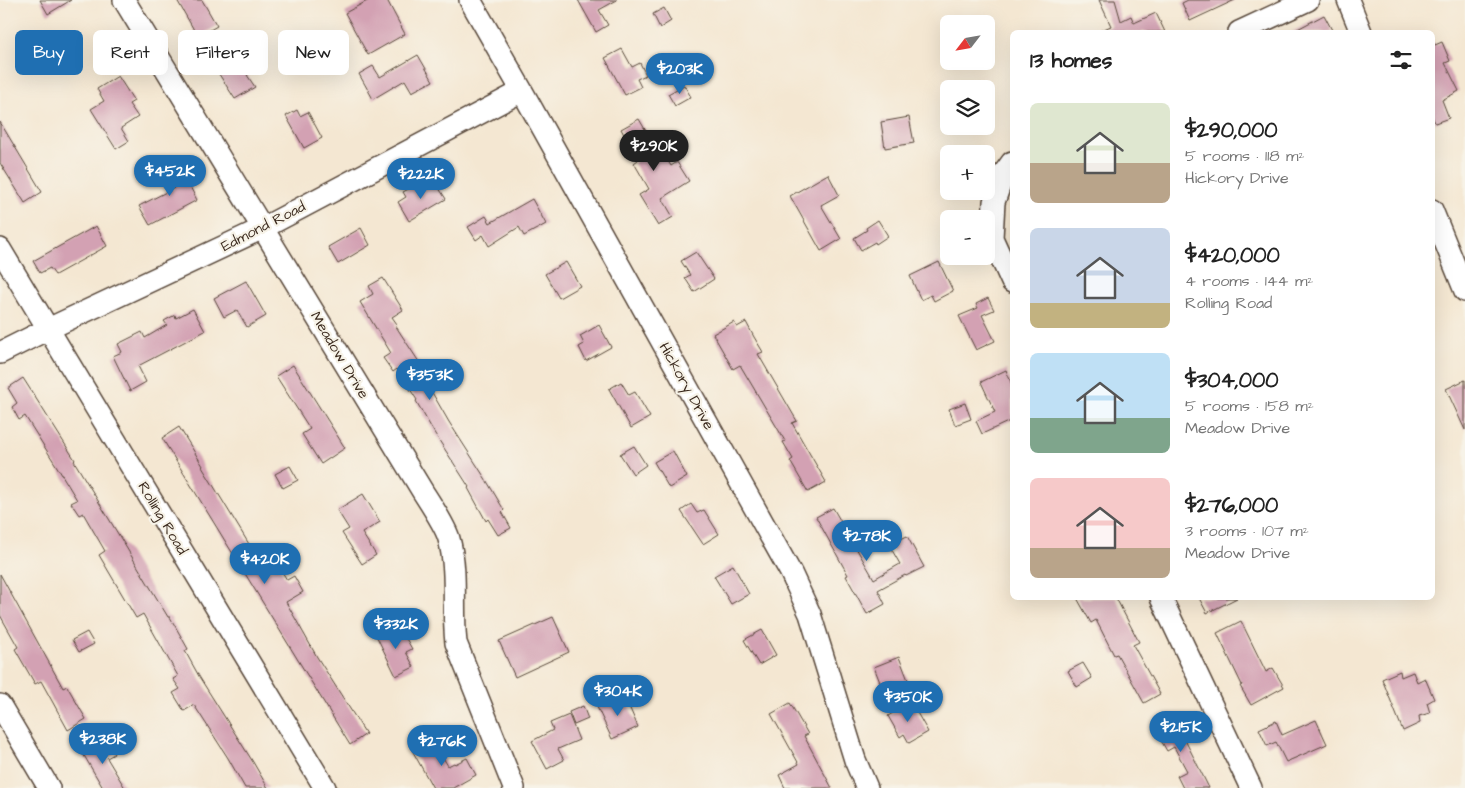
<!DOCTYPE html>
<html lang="en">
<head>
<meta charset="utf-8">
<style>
	body { margin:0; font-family:"Architects Daughter",sans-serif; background:#f2f2f2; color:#222; height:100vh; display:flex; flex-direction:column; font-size:19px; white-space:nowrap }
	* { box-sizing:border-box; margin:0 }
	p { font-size:16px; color:#767676 }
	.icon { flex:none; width:28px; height:28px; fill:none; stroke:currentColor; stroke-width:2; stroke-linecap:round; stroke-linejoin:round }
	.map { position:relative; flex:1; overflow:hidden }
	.details { position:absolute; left:1010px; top:30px; width:425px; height:570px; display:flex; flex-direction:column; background:#fff; border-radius:8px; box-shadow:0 5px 20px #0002 }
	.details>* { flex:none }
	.guide { position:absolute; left:15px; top:30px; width:475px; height:45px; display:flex; gap:10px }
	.needle { width:32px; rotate:239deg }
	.tools { position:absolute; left:940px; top:15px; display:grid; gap:10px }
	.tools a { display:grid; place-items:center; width:55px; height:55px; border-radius:8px; background:#fff; box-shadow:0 5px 20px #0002; font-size:25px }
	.price { position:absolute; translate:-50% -42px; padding:0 11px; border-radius:18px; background:#1f6fb2; color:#fff; font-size:16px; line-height:32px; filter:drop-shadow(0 1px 2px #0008) }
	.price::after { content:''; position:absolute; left:50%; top:30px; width:15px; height:11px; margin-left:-8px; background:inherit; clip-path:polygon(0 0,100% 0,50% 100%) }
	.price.selected { background:#222; color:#fff }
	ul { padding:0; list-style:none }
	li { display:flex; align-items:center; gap:15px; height:125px; padding:0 20px }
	li span { display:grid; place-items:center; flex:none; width:140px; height:100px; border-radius:8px; color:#555 }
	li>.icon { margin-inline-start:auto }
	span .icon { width:60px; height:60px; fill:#fffc; stroke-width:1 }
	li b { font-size:21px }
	h2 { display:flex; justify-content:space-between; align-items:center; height:60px; padding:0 20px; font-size:21px }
	.chip { padding:0 18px; border-radius:8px; background:#fff; box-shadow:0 5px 20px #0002; font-size:18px; line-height:45px }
	.chip.selected { background:#1f6fb2; color:#fff }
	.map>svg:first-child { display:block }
	.building { fill:#d3a1b3 }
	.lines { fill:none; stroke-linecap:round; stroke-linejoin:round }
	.minor-casing { stroke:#574639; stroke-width:24 }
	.minor { stroke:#fff; stroke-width:21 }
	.labels { text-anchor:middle; stroke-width:4.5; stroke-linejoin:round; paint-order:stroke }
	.street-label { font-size:15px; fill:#3b2a1e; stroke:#f7f3e8 }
</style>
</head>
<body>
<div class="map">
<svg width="1465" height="788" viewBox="0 0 1465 788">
	<rect width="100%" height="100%" fill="#f7f3e8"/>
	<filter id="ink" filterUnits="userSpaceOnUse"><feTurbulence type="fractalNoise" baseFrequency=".02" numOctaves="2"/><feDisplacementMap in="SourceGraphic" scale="10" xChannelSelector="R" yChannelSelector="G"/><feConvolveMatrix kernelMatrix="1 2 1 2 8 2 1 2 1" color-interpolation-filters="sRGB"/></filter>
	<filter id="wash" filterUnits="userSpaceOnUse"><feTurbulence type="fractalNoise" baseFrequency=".0096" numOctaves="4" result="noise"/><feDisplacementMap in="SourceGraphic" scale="20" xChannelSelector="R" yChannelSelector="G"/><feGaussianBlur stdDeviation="1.12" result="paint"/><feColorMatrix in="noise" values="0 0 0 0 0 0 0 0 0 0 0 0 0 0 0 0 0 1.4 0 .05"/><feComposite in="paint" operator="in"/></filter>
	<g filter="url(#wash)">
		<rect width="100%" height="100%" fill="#f4e7d2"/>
		<g id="blocks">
			<path class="building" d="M40,0H71L48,14Z
				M177,0H202L217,26L198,37Z
				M369,0H387L405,34L368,55L345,13Z
				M578,0H617L599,10L608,25L596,32Z
				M1099,0H1115L1121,21L1131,16L1134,23L1156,13L1165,32H1097L1111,26Z
				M1188,0H1235L1190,21L1182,3Z
				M664,8L671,21L660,28L653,14Z
				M1324,15L1333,32H1292Z
				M1432,40L1435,45L1442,42L1450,61L1445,63L1459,91L1442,100L1449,118L1435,123L1432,116Z
				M622,49L632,67L640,63L646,75L637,79L641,87L625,95L605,58Z
				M418,55L433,81L412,92L405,80L373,99L359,74L373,66L380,77Z
				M250,57L257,69L247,75L255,87L235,99L215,68L230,58L235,66Z
				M118,76L134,101L129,104L138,117L121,128L129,141L116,149L91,109L104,101L97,89Z
				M684,85L691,97L675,106L668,94Z
				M297,110L300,116L308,112L322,138L304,148L286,116Z
				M909,117L914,143L885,148L881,122Z
				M639,119L657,150L660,148L671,166L677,162L689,181L662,198L673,217L658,226L639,195L649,189L634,163L638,160L621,129Z
				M0,122L42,192L25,203L0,163Z
				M177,162L197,200L150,225L139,206L174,188L164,169Z
				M828,174L839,195L821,205L841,239L821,251L790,196Z
				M435,182L446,199L409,221L398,202L406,197L403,192L414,186L418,192Z
				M532,199L546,224L524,236L519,227L489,246L483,235L476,240L468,227L486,216L490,223Z
				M878,220L888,236L876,244L875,242L861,250L854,238L867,230L866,228Z
				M96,226L107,246L55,275L50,268L40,273L33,261Z
				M361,228L370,245L338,264L328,247Z
				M696,252L714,279L694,292L685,278L690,275L681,261Z
				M566,262L580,286L559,298L545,274Z
				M939,262L953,291L934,301L931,295L921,300L910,276Z
				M383,278L403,310L392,317L397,324L395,325L421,365L418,367L422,375L449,422L485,478L504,510L502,512L511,528L498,535L488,519L486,521L468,488L469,487L435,434L416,401L417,400L397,369L393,372L383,358L391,353L360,302L373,294L369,286Z
				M246,281L266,316L247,327L237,310L224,317L214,298Z
				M988,298L994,310L982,315L995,341L976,350L959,316L978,308L976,304Z
				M193,309L205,331L138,366L146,382L130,391L113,356L122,352L118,344L142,332L145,338L167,325L164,321L175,315L176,318Z
				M734,322L737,327L746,322L754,337L763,352L758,354L797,421L792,423L826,482L808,492L790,461L793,459L783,442L785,441L740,365L733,369L713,334Z
				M599,325L611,347L586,361L579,347L584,344L580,336Z
				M293,365L345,448L321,464L302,434L310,429L276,376Z
				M1006,370L1012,385V420L982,434L976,421L995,412L981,382Z
				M23,378L75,460L74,461L132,557L168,617H170L188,649L185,651L200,678L253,762L268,788H245L228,758L194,705L184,711L173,693L180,689L173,679L178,676L143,614L136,618L99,555L105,551L83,513L79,515L71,503L77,500L59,470L25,416L19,420L12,407L17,403L8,388Z
				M1465,380V430L1446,389Z
				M621,382L629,395L635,392L650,417L631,428L609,389Z
				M965,403L971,419L955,425L949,409Z
				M179,427L203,466L202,467L266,572L278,565L287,580L294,576L303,592L286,602L317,657L366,734L350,745L162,438Z
				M634,446L646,465L633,474L620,454Z
				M673,451L687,477L669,488L654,462Z
				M290,466L298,480L283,488L275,474Z
				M363,494L380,522L362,533L376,555L362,564L342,533L349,529L337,510Z
				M691,504L697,513L704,510L719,534L703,544L681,511Z
				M833,508L874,579L900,564L889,545L907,536L924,567L906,576L905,575L878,590L885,604L867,614L846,576L848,575L816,517Z
				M733,565L749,594L731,604L714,576Z
				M0,574L63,688L67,686L86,719L68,730L41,681L35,684L15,649L18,647L0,615Z
				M1077,598H1116L1139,642L1133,645L1160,694L1144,703L1117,654L1114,655L1096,620L1091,623Z
				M1199,598H1237L1207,613Z
				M553,617L569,652L515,677L499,641Z
				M1241,621L1266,672L1273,668L1284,687L1251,705L1240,686L1242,685L1217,633Z
				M393,626L399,638L404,635L412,649L406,652L414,667L396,676L376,635Z
				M762,630L776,655L759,665L744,640Z
				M87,632L94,644L79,652L72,640Z
				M899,657L908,680L883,690L874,667Z
				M1083,663L1092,678L1077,687L1068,671Z
				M1400,671L1401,677L1413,672L1417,682L1425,678L1434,699L1427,703L1430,713L1419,716L1420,723L1403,731L1382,679Z
				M624,695L638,727L612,739L597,707Z
				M911,702L928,732L909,743L904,734L900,737L888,716Z
				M790,703L808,734L804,736L832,788H785L779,775L799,764L771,714Z
				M583,706L588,719L574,725L569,712Z
				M569,715L579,740L558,749L564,760L547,769L532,741L553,730L550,723Z
				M1178,715L1185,727L1180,730L1209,788H1183L1177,776L1187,771L1174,747L1167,751L1154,728Z
				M1316,720L1327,744L1286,762L1276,742L1267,746L1259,729L1276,721L1282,735Z
				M105,738L114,754L107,758L125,788H103L82,752Z
				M432,739L448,766L454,763L455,764L467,758L476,775L453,788H433L412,750Z"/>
		</g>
	</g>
	<g filter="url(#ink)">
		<use href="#blocks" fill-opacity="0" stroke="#574639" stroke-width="1"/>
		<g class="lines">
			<g class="minor-casing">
				<path id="minor" d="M124,0L423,492C430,503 446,527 449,539C458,572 452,609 456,643L514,788
					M470,0L522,91L791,573L810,614L855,760L867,788
					M1348,0L1361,32
					M1239,32L1308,0
					M1012,162L1004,173L994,202L992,238L1012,282
					M1432,210L1465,291
					M0,249L325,788
					M0,353L48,329L263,228L522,91
					M1161,598L1251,788
					M0,705L49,788"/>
			</g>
			<use href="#minor" class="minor"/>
		</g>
	</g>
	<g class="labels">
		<g class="street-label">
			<text transform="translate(263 226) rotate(-27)" y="5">Edmond Road</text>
			<text transform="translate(340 355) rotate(59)" y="5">Meadow Drive</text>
			<text transform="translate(687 386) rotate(61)" y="5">Hickory Drive</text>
			<text transform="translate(163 518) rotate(59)" y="5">Rolling Road</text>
		</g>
	</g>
</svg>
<div class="tools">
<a><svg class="needle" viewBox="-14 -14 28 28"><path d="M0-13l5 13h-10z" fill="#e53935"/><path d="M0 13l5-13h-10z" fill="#767676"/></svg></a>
<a><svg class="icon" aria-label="layers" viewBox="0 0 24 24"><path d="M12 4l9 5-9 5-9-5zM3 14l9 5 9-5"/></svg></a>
<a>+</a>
<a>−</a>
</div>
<b class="price" style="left:680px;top:95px">$203K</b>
<b class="price selected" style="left:654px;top:172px">$290K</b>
<b class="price" style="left:170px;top:197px">$452K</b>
<b class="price" style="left:421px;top:200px">$222K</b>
<b class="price" style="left:430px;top:401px">$353K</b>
<b class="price" style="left:867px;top:562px">$278K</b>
<b class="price" style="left:265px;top:585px">$420K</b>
<b class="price" style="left:396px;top:650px">$332K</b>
<b class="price" style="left:618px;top:717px">$304K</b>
<b class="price" style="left:908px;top:723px">$350K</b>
<b class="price" style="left:1181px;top:753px">$215K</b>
<b class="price" style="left:103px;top:765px">$238K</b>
<b class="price" style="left:442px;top:767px">$276K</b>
<div class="guide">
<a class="chip selected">Buy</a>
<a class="chip">Rent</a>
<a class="chip">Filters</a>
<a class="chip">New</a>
</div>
<section class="details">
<h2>13 homes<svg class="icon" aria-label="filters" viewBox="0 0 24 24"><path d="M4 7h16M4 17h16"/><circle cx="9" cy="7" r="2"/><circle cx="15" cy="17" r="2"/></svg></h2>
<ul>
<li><span style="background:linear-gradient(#dfe7d0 60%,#b9a48a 0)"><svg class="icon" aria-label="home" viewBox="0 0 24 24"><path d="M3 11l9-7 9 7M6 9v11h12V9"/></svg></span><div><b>$290,000</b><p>5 rooms · 118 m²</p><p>Hickory Drive</p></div></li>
<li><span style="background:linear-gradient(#c9d6e8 75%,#c2b280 0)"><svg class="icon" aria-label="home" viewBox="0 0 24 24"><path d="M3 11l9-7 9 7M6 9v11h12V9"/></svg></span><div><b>$420,000</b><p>4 rooms · 144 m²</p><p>Rolling Road</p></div></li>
<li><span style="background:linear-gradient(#bfe0f5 65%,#7fa58c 0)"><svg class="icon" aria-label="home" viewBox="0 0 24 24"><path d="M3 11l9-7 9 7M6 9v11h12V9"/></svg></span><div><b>$304,000</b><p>5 rooms · 158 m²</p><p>Meadow Drive</p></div></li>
<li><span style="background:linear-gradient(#f6c9c9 70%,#b9a48a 0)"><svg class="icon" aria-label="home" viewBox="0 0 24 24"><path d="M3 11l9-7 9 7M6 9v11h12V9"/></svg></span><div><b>$276,000</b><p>3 rooms · 107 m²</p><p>Meadow Drive</p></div></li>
</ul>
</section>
</div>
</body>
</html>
